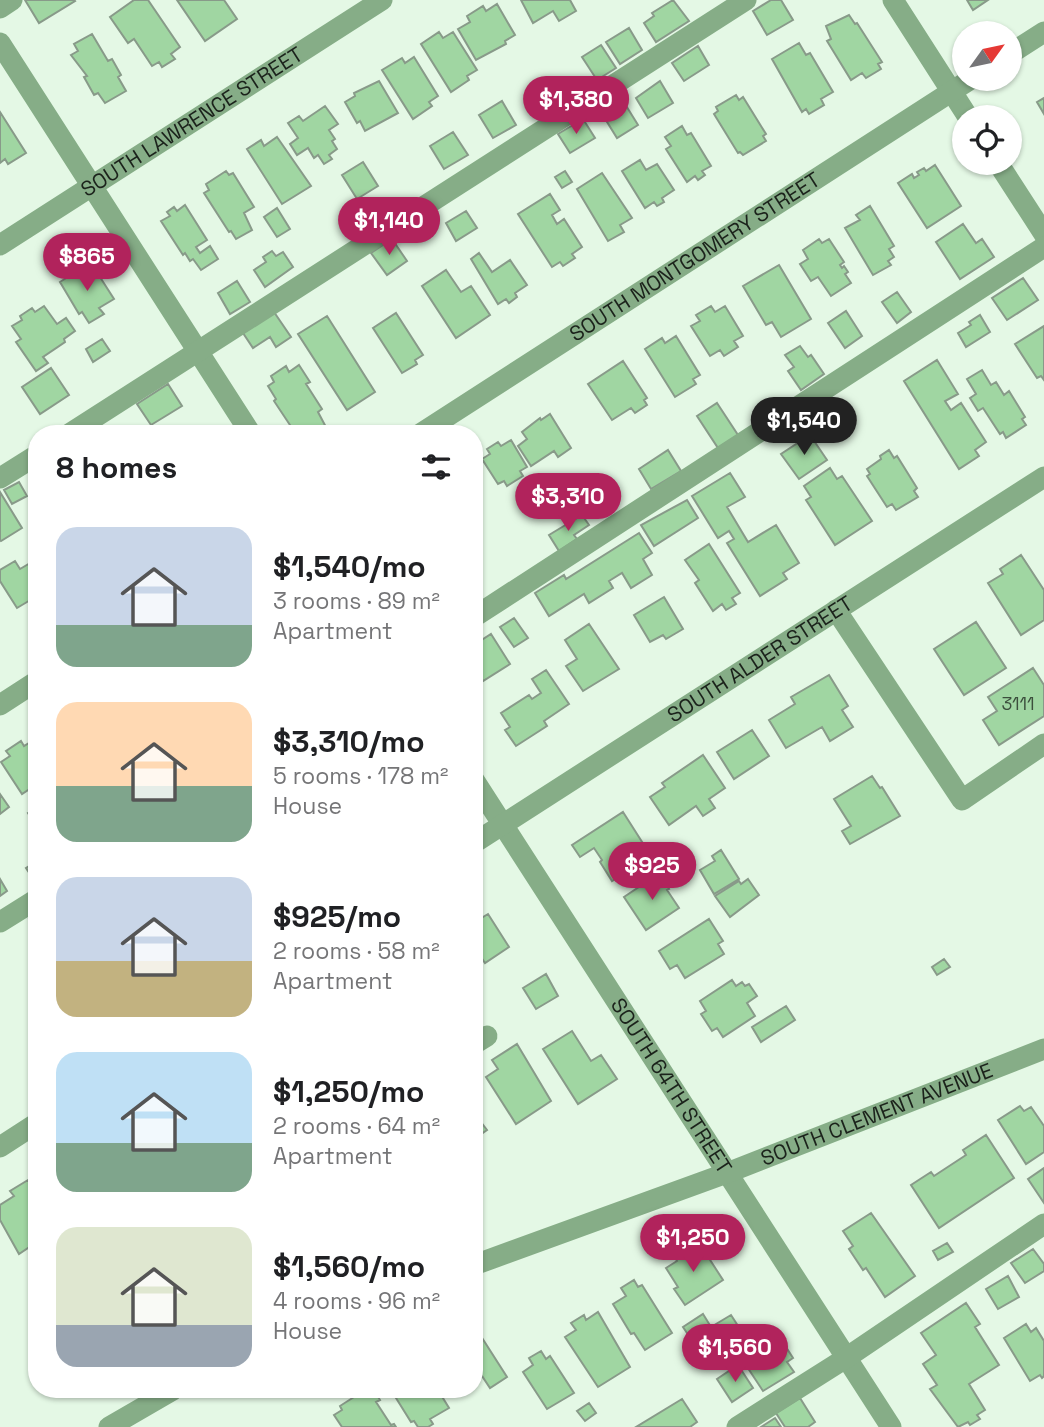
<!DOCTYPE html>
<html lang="en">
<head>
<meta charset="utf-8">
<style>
	body { margin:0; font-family:"Space Grotesk",sans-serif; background:#f2f2f2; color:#202124; height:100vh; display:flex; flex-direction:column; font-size:26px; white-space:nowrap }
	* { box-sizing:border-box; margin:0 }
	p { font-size:23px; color:#757577 }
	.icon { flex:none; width:38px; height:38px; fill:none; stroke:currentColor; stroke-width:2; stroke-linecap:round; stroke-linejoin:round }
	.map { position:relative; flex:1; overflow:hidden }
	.sheet { position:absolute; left:28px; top:425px; width:455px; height:973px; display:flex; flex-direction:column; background:#fff; border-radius:28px; box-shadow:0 2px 5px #0004 }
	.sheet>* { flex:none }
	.needle { width:46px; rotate:57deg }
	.fabs { position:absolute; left:952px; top:21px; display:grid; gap:14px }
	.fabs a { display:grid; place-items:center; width:70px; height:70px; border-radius:50%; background:#fff; box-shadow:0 2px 5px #0004; font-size:35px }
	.price { position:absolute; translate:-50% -60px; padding:0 16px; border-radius:24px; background:#b1235c; color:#fff; font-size:23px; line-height:46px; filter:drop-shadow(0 2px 4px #0008) }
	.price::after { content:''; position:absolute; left:50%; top:42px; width:21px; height:16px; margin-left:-10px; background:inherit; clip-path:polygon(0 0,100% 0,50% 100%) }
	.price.on { background:#222; color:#fff }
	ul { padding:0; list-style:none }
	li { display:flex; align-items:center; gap:21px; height:175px; padding:0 28px }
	li span { display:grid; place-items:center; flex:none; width:196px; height:140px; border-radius:21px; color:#555 }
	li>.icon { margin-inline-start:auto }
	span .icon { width:84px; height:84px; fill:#fffc; stroke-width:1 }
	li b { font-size:30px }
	h2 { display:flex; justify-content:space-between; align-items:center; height:84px; padding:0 28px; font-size:30px }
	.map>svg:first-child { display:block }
	.building { fill:#a0d6a2; stroke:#889a89; stroke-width:2 }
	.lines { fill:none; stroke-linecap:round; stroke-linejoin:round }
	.minor { stroke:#86ad87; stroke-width:21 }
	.labels { text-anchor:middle; stroke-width:5; stroke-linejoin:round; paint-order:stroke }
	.number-label { font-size:18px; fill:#3c4f3d }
	.street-label { font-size:21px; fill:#1b221b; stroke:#fff }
</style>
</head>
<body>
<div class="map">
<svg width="1044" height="1427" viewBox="0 0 1044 1427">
	<rect width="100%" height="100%" fill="#e4f8e5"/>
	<path class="building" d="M25,0H74L75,1L39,23Z
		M134,0H148L180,47L171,54L175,59L162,67L159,62L152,66L134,39L128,43L110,17Z
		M177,0H224L237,19L205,41Z
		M521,0H570L576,11L559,21L553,11L533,23Z
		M673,0L689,21L656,42L644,23L654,16L652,13Z
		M771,0H781L793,20L767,35L753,11Z
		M967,0H988L973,10Z
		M497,4L515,35L505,41L506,44L476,60L458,29L470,22L467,16L483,6L486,11Z
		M849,15L855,24L857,23L882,62L878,64L881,69L866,78L862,73L851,80L827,41L831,39L826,26Z
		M629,28L642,50L620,64L606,42Z
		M439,32L443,38L453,32L477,70L467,76L469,80L451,92L421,44Z
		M92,34L108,61L112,59L121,75L118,77L126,91L105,103L98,93L94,95L84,77L87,76L71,55L78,51L74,44Z
		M799,43L806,55L810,53L833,92L821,99L824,105L809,114L806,109L802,112L772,59Z
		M601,45L616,68L597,80L582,57Z
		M698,46L709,65L684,81L672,63Z
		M414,57L438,96L429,102L432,106L413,119L382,70L402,58L405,63Z
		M379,81L398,113L365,131L360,121L357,123L345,102L355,96L354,93Z
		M660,81L673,103L648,118L636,98Z
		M736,95L739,100L743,97L766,134L763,136L766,141L743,155L740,152L738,153L714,114L718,111L716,107Z
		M1044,98V114L1037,102Z
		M502,101L516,125L493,138L479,115Z
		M625,104L638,125L617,138L604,117Z
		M325,106L338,124L329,130L335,139L332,141L337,149L329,155L332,159L324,164L318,155L314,158L308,148L297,155L290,144L298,138L288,123L299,116L303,121Z
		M0,112L26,153L8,164L5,159L0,163Z
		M583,119L595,138L570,153L558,134Z
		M682,126L687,135L691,133L711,166L702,171L705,175L698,180L695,176L687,182L666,149L671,146L665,137Z
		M453,132L468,155L444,169L430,146Z
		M277,137L311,186L282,204L247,149L261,140L264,146Z
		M640,160L646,170L657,164L674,190L662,198L664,202L657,206L654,202L645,208L622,171Z
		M363,162L378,186L357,199L342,175Z
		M935,165L961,206L927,228L898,183L912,174L914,178L919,175L917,172L924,168L926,171Z
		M226,171L229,175L233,173L254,207L244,213L252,230L236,239L231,231L229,232L204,193L209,190L206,184Z
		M565,171L572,182L562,188L555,177Z
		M602,173L632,218L620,225L624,232L608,241L577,189Z
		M550,194L560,210L552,215L557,224L564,219L582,247L572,254L575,258L563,266L560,262L552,267L518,214Z
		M185,205L207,240L196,247L200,253L210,246L218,259L201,270L193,259L190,261L185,253L183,255L161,221L170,216L167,212L174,207L177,211Z
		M870,206L894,246L889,249L894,257L888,261L891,265L873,275L845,228L860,220L856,215Z
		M277,208L290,229L277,237L264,217Z
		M466,211L477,228L456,241L446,223Z
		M963,224L976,243L982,239L994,257L960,279L936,242Z
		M392,239L407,261L387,275L371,253Z
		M819,239L822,243L829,239L844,262L840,265L842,268L844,266L848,272L845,274L851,283L831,296L818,277L811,281L800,264L808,259L803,250Z
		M272,251L276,256L283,252L293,267L265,287L254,270L266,262L263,257Z
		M479,253L492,272L510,260L527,285L515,293L517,297L509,303L506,299L498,304L471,259Z
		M779,265L811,319L781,337L772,322L766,325L743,286Z
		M82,268L85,273L93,268L96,275L98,274L114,299L99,308L104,314L89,323L82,312L79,314L60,282Z
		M446,270L461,292L471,286L490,315L456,338L422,286Z
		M1023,278L1038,300L1007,320L992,298Z
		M237,281L250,302L230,314L218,293Z
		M897,292L911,312L897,323L882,302Z
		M44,306L57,324L66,318L75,331L64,339L65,342L43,357L48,363L36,371L16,342L21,339L12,326L22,320L20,316L32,308L35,312Z
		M711,306L715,312L725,306L743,336L734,341L738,347L724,356L720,350L710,356L691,326L700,321L696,315Z
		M846,311L862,336L845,348L828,323Z
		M274,312L291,337L276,347L270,337L253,348L243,333Z
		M396,313L423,355L415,360L417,364L402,373L373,328Z
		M980,315L990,332L966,347L958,333L971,325L969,322Z
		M327,316L375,392L347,410L298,334Z
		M1044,326V380L1041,376L1037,378L1015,344Z
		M676,336L700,375L693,379L696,384L675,397L645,349L662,338L665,343Z
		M102,339L110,351L93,362L86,349Z
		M800,346L808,357L811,355L824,374L801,390L788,371L794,367L785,355Z
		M937,360L958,394L945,401L951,410L961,403L986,442L975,450L979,456L959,469L904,381Z
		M623,361L647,398L644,400L647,405L635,413L631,408L612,420L588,384Z
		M299,365L310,382L306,384L322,409L318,412L328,431L323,434H296L274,401L276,399L268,386L274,382L271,376L286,366L289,372Z
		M51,368L69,395L40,414L22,387Z
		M982,370L991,385L996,382L1004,395L1009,391L1025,417L1022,419L1026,425L1006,438L1003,432L1000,434L983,408L978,411L970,398L976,394L967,379Z
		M168,384L182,406L151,425L137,404Z
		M717,403L738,435L718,448L697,416Z
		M550,414L571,448L558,457L554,451L531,466L518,446L527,439L522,432L540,418L541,420Z
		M810,435L827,460L799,479L781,454Z
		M511,440L527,467L520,471L523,476L507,486L504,481L498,484L482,459L490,454L487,449L498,442L501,446Z
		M668,450L681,471L651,489L639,469Z
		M889,450L894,458L897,456L917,488L914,491L918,497L896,510L892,504L887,507L867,476L870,474L867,469L881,459L880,456Z
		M830,468L837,479L842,476L872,521L835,545L806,500L811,497L804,486Z
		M730,473L745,497L727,507L748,542L776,525L799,563L783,573L787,579L760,596L727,543L734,539L729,531L718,538L692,496Z
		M19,482L27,496L12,504L4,490Z
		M0,492L22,528L1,541L0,540Z
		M687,500L698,518L654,546L641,525Z
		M582,515L589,525L574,535L577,539L559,551L549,535Z
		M639,533L652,553L643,559L652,575L631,588L622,573L609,581L613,588L589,603L584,594L549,616L535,593L564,575L566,579Z
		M709,544L740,593L732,598L736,604L726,610L722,604L713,611L695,583L699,580L685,560Z
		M1021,555L1044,590V620L1021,635L988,583L1003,574L1000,569Z
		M37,559V603L35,604L32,599L17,608L0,581V570L15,561L20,569Z
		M664,597L683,629L666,639L663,635L650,642L634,615Z
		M514,618L528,638L514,647L500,627Z
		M976,622L1006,668L964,695L934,649Z
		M589,624L619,669L583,691L566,666L577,659L565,640Z
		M491,634L510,664L483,681L478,673L476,674L474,672V645Z
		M1033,668L1044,685V716L999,745L983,720L997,711L988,697Z
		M546,670L569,704L544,721L547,726L516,746L505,730L510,727L501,713L529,695L532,699L541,693L532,679Z
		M829,675L848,706L842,710L853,727L830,741L822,727L786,748L769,720L795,704L791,697Z
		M752,730L769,756L734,779L717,752Z
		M21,741L24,746L32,741L37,748V784L22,794L1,762L10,756L6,751Z
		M703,755L725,788L709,799L715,808L703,816L696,806L669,825L650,797L665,787L662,783Z
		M872,776L880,788L882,787L900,816L850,844L842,831L851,826L834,799Z
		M0,794L9,807L0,814Z
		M37,807V827L28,813Z
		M623,812L651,856L612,881L600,862L602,860L594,848L580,857L572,845Z
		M721,850L739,879L714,894L700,870L715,861L712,856Z
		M37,861V878L34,880L26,868Z
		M657,875L662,883L664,882L669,889L667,890L679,908L646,930L624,897Z
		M0,879L7,891L0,896Z
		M748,879L759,895L730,917L715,896L739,881L741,884Z
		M37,912V931L29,919Z
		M488,914L509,947L485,963L474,947V918L478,920Z
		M709,919L723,941L718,944L724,954L685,978L677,965L670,969L659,951Z
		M944,959L950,967L937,975L932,967Z
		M546,974L558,996L536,1009L523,988Z
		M732,980L736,986L742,982L745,986L749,984L757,996L747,1003L755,1016L723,1037L717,1028L712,1031L701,1014L706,1011L700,1001Z
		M786,1006L795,1020L761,1042L752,1027Z
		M572,1031L591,1061L601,1055L617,1079L578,1104L543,1049Z
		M517,1044L551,1101L516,1124L486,1077L498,1069L492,1060Z
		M1020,1106L1024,1111L1031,1107L1044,1126V1152L1026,1164L998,1120Z
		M474,1113L487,1130L474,1139Z
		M986,1135L1014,1178L939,1228L911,1185L931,1172L934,1176L966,1155L963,1150Z
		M1044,1168V1203L1028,1179Z
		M28,1180L37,1193V1256L31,1246L19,1254L0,1220V1205L14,1196L10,1191Z
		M871,1213L915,1276L885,1297L866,1268L863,1270L849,1249L853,1246L843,1231Z
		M947,1243L953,1252L938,1260L933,1251Z
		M688,1246L692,1252L701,1246L723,1280L685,1305L674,1289L678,1287L666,1268L677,1261L674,1256Z
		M1033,1249L1044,1264V1271L1025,1283L1011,1263Z
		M1008,1276L1019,1297L998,1309L986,1289Z
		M634,1280L638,1287L642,1285L672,1333L645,1350L634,1333L631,1334L613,1304L626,1296L621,1288Z
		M966,1303L980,1324L975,1327L999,1365L969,1384L985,1410L977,1415L980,1419L970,1425L968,1422L958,1427L930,1389L937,1385L923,1364L936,1355L921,1333Z
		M598,1312L630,1367L598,1387L565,1337L576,1330L571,1323L584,1315L586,1320Z
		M703,1314L711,1327L731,1315L740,1329L701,1354L683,1327Z
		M1026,1324L1031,1332L1036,1328L1044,1341V1376L1042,1378L1040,1375L1030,1381L1004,1338Z
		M477,1330L507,1377L490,1388L480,1373L474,1377V1331Z
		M770,1337L778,1348L784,1344L793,1358L787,1362L794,1372L763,1391L740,1356Z
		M541,1351L546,1359L550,1356L574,1393L547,1409L523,1372L533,1365L529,1358Z
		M738,1365L753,1388L732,1402L717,1379Z
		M365,1390H374L380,1400L376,1402L391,1425L394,1424L396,1427H342L334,1415L342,1410L340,1406Z
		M391,1390H438L449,1408L430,1419L433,1424L428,1427H418L414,1421L411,1422Z
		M800,1398L815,1422L808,1427H785L776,1413Z
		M682,1399L697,1422L690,1427H636Z
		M589,1403L596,1413L585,1421L577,1411Z
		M775,1418L781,1427H761Z"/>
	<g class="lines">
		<g class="minor">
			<path d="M893,0L968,117"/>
			<path d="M0,8L12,0"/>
			<path d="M0,43L251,434"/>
			<path d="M1010,54L1044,32"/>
			<path d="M998,163L1044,234"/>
			<path id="s1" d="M0,245L382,0"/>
			<path d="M69,434L746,0"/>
			<path id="s2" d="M420,434L971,79"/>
			<path d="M0,478L37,455"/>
			<path d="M836,610L962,800L1044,744"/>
			<path d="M474,617L1044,247"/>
			<path d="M0,705L37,681"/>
			<path id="s3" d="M474,780L891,1427"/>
			<path id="s4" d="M474,843L1044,477"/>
			<path d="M0,922L37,899"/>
			<path d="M474,1044L487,1036"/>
			<path d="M0,1147L37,1123"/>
			<path id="s5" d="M474,1265L727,1173L1044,1049"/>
			<path d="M109,1427L173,1390"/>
			<path d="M737,1427L846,1358L1044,1224"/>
		</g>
	</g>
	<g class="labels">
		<g class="number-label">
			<text x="1018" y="710">3111</text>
		</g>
		<g class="street-label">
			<text dy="7" stroke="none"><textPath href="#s1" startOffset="228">SOUTH LAWRENCE STREET</textPath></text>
			<text dy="7" stroke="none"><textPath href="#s2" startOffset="327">SOUTH MONTGOMERY STREET</textPath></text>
			<text dy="7" stroke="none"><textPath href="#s4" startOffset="340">SOUTH ALDER STREET</textPath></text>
			<text dy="7" stroke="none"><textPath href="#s3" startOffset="364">SOUTH 64TH STREET</textPath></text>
			<text dy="7" stroke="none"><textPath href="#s5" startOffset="430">SOUTH CLEMENT AVENUE</textPath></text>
		</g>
	</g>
</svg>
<div class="fabs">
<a><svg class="needle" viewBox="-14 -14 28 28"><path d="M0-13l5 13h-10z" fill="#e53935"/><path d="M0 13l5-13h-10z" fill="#757577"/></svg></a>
<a><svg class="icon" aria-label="locate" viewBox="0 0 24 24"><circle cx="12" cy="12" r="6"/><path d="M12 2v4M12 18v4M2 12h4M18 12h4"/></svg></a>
</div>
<b class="price" style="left:576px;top:136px">$1,380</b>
<b class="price" style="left:389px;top:257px">$1,140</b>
<b class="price" style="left:87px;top:293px">$865</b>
<b class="price on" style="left:804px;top:457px">$1,540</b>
<b class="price" style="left:568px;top:533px">$3,310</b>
<b class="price" style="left:652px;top:902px">$925</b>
<b class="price" style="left:693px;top:1274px">$1,250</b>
<b class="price" style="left:735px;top:1384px">$1,560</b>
<section class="sheet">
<h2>8 homes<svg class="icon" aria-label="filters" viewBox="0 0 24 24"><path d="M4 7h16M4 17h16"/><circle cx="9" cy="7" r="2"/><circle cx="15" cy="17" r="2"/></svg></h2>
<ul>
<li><span style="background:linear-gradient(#c9d6e8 70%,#7fa58c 0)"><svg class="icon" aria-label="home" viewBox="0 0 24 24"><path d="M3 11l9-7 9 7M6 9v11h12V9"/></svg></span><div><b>$1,540/mo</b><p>3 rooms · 89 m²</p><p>Apartment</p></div></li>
<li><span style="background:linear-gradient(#ffd9b3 60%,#7fa58c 0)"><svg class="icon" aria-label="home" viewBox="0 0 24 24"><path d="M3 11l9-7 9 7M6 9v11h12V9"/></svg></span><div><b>$3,310/mo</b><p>5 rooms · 178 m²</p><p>House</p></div></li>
<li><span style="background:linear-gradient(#c9d6e8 60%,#c2b280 0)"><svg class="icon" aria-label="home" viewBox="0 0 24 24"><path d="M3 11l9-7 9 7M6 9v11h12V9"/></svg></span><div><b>$925/mo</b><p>2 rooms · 58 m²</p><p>Apartment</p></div></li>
<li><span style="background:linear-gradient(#bfe0f5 65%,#7fa58c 0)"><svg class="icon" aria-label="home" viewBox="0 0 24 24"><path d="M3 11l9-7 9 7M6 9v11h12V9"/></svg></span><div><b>$1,250/mo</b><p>2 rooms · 64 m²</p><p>Apartment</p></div></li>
<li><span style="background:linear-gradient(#dfe7d0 70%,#9aa5b1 0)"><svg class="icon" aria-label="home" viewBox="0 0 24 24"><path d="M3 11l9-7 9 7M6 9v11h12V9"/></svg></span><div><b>$1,560/mo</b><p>4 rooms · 96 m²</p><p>House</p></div></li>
</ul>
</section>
</div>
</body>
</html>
